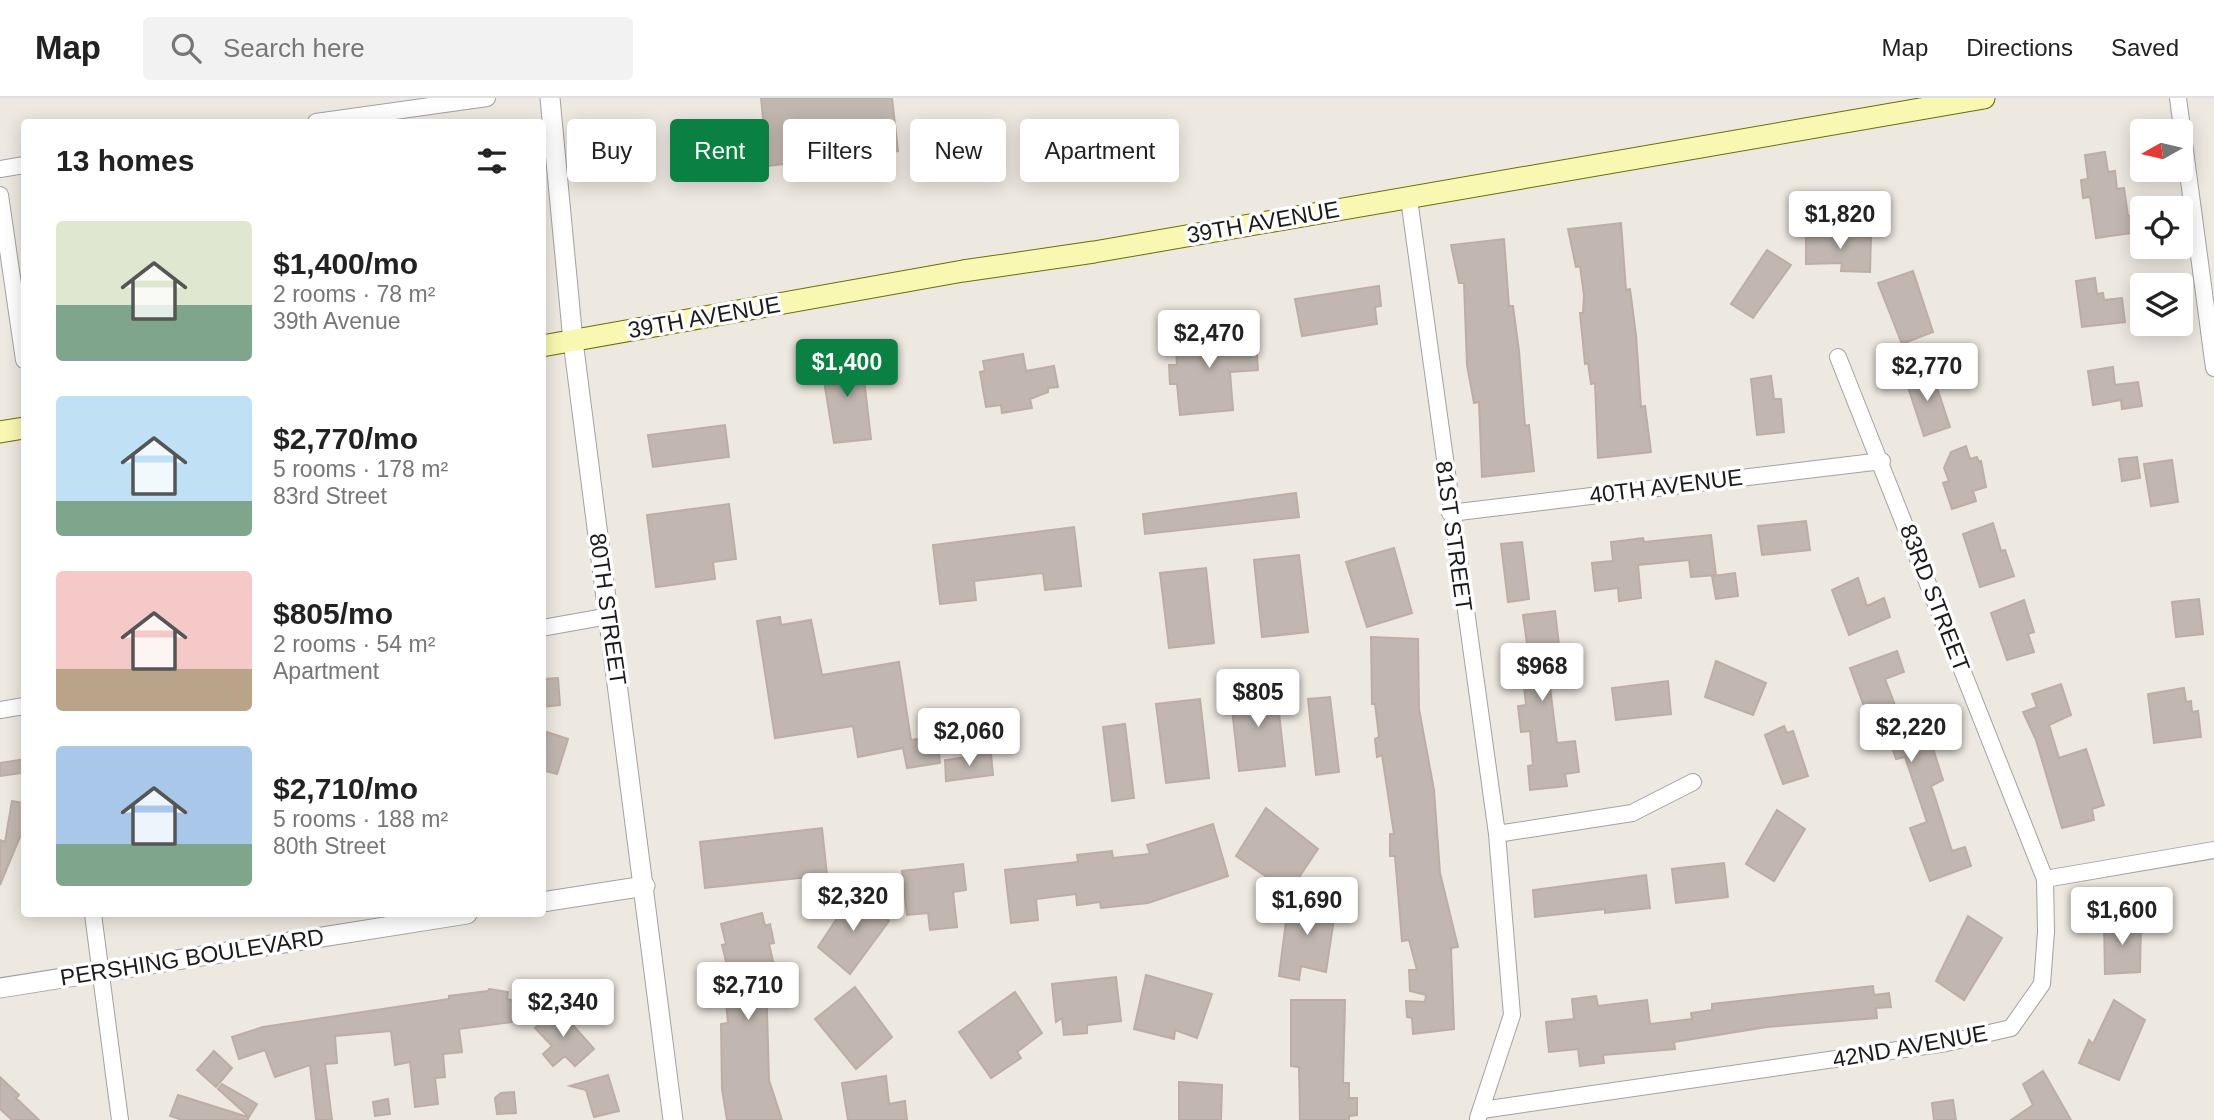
<!DOCTYPE html>
<html lang="en">
<head>
<meta charset="utf-8">
<style>
	body { margin:0; font-family:Arial,sans-serif; background:#f2f2f2; color:#222; height:100vh; display:flex; flex-direction:column; font-size:26px; white-space:nowrap }
	* { box-sizing:border-box; margin:0 }
	p { font-size:23px; color:#767676 }
	.icon { flex:none; width:38px; height:38px; fill:none; stroke:currentColor; stroke-width:2; stroke-linecap:round; stroke-linejoin:round }
	.map { position:relative; flex:1; overflow:hidden }
	.panel { position:absolute; left:21px; top:21px; width:525px; height:798px; display:flex; flex-direction:column; background:#fff; border-radius:7px; box-shadow:0 4px 18px #0003 }
	.panel>* { flex:none }
	.guide { position:absolute; left:567px; top:21px; width:665px; height:63px; display:flex; gap:14px }
	.needle { width:46px; rotate:262deg }
	.controls { position:absolute; left:2130px; top:21px; display:grid; gap:14px }
	.controls a { display:grid; place-items:center; width:63px; height:63px; border-radius:7px; background:#fff; box-shadow:0 4px 18px #0003; font-size:35px }
	.price { position:absolute; translate:-50% -60px; padding:0 16px; border-radius:7px; background:#fff; color:#222; font-size:23px; line-height:46px; filter:drop-shadow(0 2px 4px #0008) }
	.price::after { content:''; position:absolute; left:50%; top:42px; width:21px; height:16px; margin-left:-10px; background:inherit; clip-path:polygon(0 0,100% 0,50% 100%) }
	.price.selected { background:#0b8043; color:#fff }
	ul { padding:0; list-style:none }
	li { display:flex; align-items:center; gap:21px; height:175px; padding:0 35px }
	li span { display:grid; place-items:center; flex:none; width:196px; height:140px; border-radius:7px; color:#555 }
	li>.icon { margin-inline-start:auto }
	span .icon { width:84px; height:84px; fill:#fffc; stroke-width:1 }
	li b { font-size:30px }
	h2 { display:flex; justify-content:space-between; align-items:center; height:84px; padding:0 35px; font-size:30px }
	.chip { padding:0 24px; border-radius:7px; background:#fff; box-shadow:0 4px 18px #0003; font-size:24px; line-height:63px }
	.chip.selected { background:#0b8043; color:#fff }
	header { display:flex; align-items:center; gap:42px; box-sizing:border-box; height:98px; padding:0 35px; background:#fff; border-bottom:2px solid #e0e0e0 }
	header strong { font-size:33px }
	nav { display:flex; gap:38px; margin-inline-start:auto; font-size:24px }
	.search { width:490px; height:63px; background:#f2f2f2; display:flex; align-items:center; gap:18px; box-sizing:border-box; padding:0 24px; border-radius:7px; color:#767676; font-size:26px }
	.map>svg:first-child { display:block }
	.building { fill:#c1b7b0; stroke:#beada3; stroke-width:2 }
	.lines { fill:none; stroke-linecap:round; stroke-linejoin:round }
	.minor-casing { stroke:#a2a2a2; stroke-width:18 }
	.tertiary-casing { stroke:#a2a2a2; stroke-width:21 }
	.secondary-casing { stroke:#6a6f05; stroke-width:23 }
	.minor { stroke:#fff; stroke-width:16 }
	.tertiary { stroke:#fff; stroke-width:19 }
	.secondary { stroke:#f9f8b2; stroke-width:21 }
	.labels { text-anchor:middle; stroke-width:7; stroke-linejoin:round; paint-order:stroke }
	.street-label { font-size:23px; fill:#1b1b1b; stroke:#fff }
</style>
</head>
<body>
<header>
<strong>Map</strong>
<div class="search"><svg class="icon" aria-label="search" viewBox="0 0 24 24"><circle cx="10" cy="10" r="6"/><path d="M15 15l6 6"/></svg>Search here</div>
<nav><a>Map</a><a>Directions</a><a>Saved</a></nav>
</header>
<div class="map">
<svg width="2214" height="1022" viewBox="0 0 2214 1022">
	<rect width="100%" height="100%" fill="#ede8e0"/>
	<path class="building" d="M761,0H892L898,53L768,68Z
		M2105,54L2108,74L2115,73L2117,91L2124,90L2128,118L2137,117L2139,134L2096,140L2090,99L2083,100L2081,82L2088,81L2085,57Z
		M1621,125L1626,192L1630,191L1636,237L1641,309L1645,308L1651,354L1598,360L1595,285L1591,286L1588,265L1585,266L1580,215H1583L1584,197L1580,168L1576,169L1568,131Z
		M1806,135L1871,139L1870,174L1841,173L1842,165L1806,166Z
		M1504,141L1509,208H1513L1519,253L1525,328L1529,327L1534,373L1482,379L1479,304L1474,305L1467,267L1464,185H1459L1451,147Z
		M1767,152L1791,167L1753,220L1731,206Z
		M1913,173L1933,234L1902,246L1878,185Z
		M2095,180L2097,196L2103,195L2104,202L2122,200L2125,224L2082,229L2076,183Z
		M1379,188L1381,208L1375,209L1377,226L1302,238L1295,201Z
		M1227,232L1228,245L1256,243L1258,272L1230,274L1233,312L1180,317L1177,286H1170L1169,267H1177L1175,236Z
		M861,255L871,341L834,345L821,264Z
		M1023,256L1026,273L1054,268L1058,289L1048,290V294L1030,301L1032,310L1002,315L1001,307L986,309L980,274L985,273L983,263Z
		M2113,269L2115,287L2138,284L2142,308L2122,311L2121,302L2093,307L2088,273Z
		M1931,272L1950,329L1924,338L1905,280Z
		M1771,278L1774,301H1781L1784,334L1757,337L1751,281Z
		M725,327L729,359L653,369L648,337Z
		M1966,348L1970,361L1977,359L1979,364L1981,363L1986,389L1973,393L1976,403L1952,411L1943,385L1949,383L1944,370L1951,354Z
		M2137,359L2140,380L2122,383L2119,361Z
		M2172,362L2178,404L2151,408L2144,366Z
		M1296,395L1299,419L1145,436L1143,416Z
		M729,406L736,461L713,464L715,481L656,489L647,417Z
		M1806,423L1810,452L1762,457L1758,428Z
		M1993,425L2001,453L2005,452L2014,478L1980,489L1963,436Z
		M1074,429L1081,488L1045,492L1043,475L974,483L976,502L940,506L933,447Z
		M1711,437L1716,477L1691,479L1689,462L1638,467L1641,500L1619,503L1618,490L1595,493L1592,465L1613,463L1611,444L1643,440L1644,444Z
		M1522,444L1529,501L1508,504L1501,446Z
		M1394,450L1412,515L1367,529L1346,464Z
		M1299,457L1308,534L1262,539L1254,462Z
		M1206,470L1214,545L1169,550L1160,475Z
		M1735,475L1738,498L1716,501L1712,478Z
		M1858,480L1867,508L1884,500L1890,519L1849,537L1832,492Z
		M2199,501L2203,536L2176,539L2172,504Z
		M2024,502L2034,534L2028,536L2034,554L2007,562L1991,515Z
		M1555,513L1561,564L1547,566L1557,645L1575,643L1579,674L1565,676L1567,688L1530,692L1528,668L1533,667L1530,633L1521,634L1518,608L1526,607L1522,569L1513,570L1510,548L1527,546L1523,517Z
		M780,519L781,527L811,522L822,577L899,564L911,642L937,638L940,665L907,670L903,650L858,659L853,628L775,640L757,523Z
		M1371,539L1418,541L1419,611L1434,692L1440,775L1458,849L1451,850L1454,931L1413,936L1412,920L1407,919L1406,903L1425,904L1426,897L1410,893L1409,872H1417L1409,842L1402,843L1395,758H1390V736H1394L1382,657L1377,659L1375,641L1379,639L1375,606H1372Z
		M1897,553L1904,574L1885,581L1905,633L1921,628L1925,644L1930,641L1943,682L1931,688L1934,696L1952,753L1965,749L1971,768L1930,783L1910,730L1927,724L1905,659L1896,661L1881,617L1869,622L1850,570Z
		M1716,563L1766,585L1753,617L1705,599Z
		M558,580L560,607L542,609V581Z
		M1668,583L1671,616L1616,622L1612,590Z
		M2061,586L2071,617L2049,627L2059,660L2086,651L2104,707L2092,711L2094,722L2062,730L2036,642L2023,614L2037,609L2032,596Z
		M1276,589L1285,668L1239,673L1230,594Z
		M2184,590L2186,604L2191,603L2192,614L2198,613L2201,639L2154,645L2148,596Z
		M1330,599L1339,674L1316,677L1308,601Z
		M1200,601L1209,680L1166,685L1156,606Z
		M1125,626L1134,700L1112,703L1103,629Z
		M1784,628L1787,635L1793,633L1808,678L1783,686L1765,637Z
		M547,634L568,641L557,676L542,672V650Z
		M991,656L993,677L946,683L945,662Z
		M20,662L22,675L0,678V665Z
		M12,703L24,705V729L0,787V742L5,744Z
		M1266,710L1318,751L1289,794L1236,758Z
		M1777,712L1805,731L1774,783L1746,766Z
		M1213,726L1228,778L1148,805L1101,810L1100,804L1077,807L1076,796L1036,801L1038,822L1011,825L1005,772L1078,764L1077,757L1112,753L1113,760L1150,756L1147,747Z
		M822,730L827,777L705,790L700,744Z
		M1724,765L1728,799L1676,805L1672,771Z
		M963,766L966,792L953,794L957,829L930,832L928,815L907,817L902,773Z
		M1646,777L1650,810L1605,815V811L1535,819L1533,792Z
		M855,793L889,823L850,876L818,849Z
		M1289,800L1336,807L1326,874L1301,868L1299,882L1279,878Z
		M762,815L765,828L770,826L774,845L769,846L776,876L766,879L769,982L782,1022H727L722,991L721,926L728,925L726,904H736L722,847L726,846L721,826Z
		M1968,818L2002,840L1964,902L1936,883Z
		M2141,823L2140,874L2105,876L2104,824Z
		M1146,877L1212,896L1197,940L1175,932L1174,941L1134,931Z
		M1116,879L1121,923L1087,927V935L1064,937L1062,920L1056,924L1052,886Z
		M1873,888L1874,897L1889,895L1891,909L1876,910L1877,920L1767,929L1674,944L1675,951L1603,957L1604,965L1580,968L1578,951L1549,954L1546,924L1574,921L1572,901L1596,898L1598,908L1647,902L1650,926L1692,921L1691,915L1712,912V906Z
		M855,889L892,939L856,971L815,921Z
		M489,891L508,894L507,901L516,903L512,924L459,931L462,954L443,956L445,979L435,980L438,1006L415,1009L410,964L395,967L391,933L335,938L337,965L325,966L332,1022H316L310,967L275,979L265,952L239,961L232,939L263,929L449,901V898L488,893Z
		M1015,894L1042,935L1017,954L1021,960L991,980L959,934Z
		M1291,902H1345L1343,985H1349V1000H1357V1017L1349,1018V1022H1300L1299,969L1291,968Z
		M2114,902L2145,922L2119,982L2079,965L2089,942L2093,946Z
		M557,909L594,951L575,968L565,958L553,968L543,956L552,948L535,930Z
		M214,953L232,970L216,989L197,972Z
		M2043,973L2071,1022H2011L2033,1007L2023,986Z
		M608,977L619,1013L594,1019L586,992L570,988Z
		M886,978L889,1006L905,1003L907,1022H848L842,985Z
		M0,979L19,997L16,1000L39,1022H12L0,1011Z
		M1179,984L1222,987L1221,1022H1179Z
		M222,986L257,1006L249,1019L218,991Z
		M514,994L516,1015L497,1016L495,1000L501,995Z
		M178,997L248,1019V1022H182L170,1018Z
		M388,1001L390,1016L375,1018L373,1004Z
		M1953,1002L1956,1022H1934L1932,1005Z"/>
	<g class="lines">
		<g class="minor-casing">
			<path id="minor" d="M2178,0L2214,270
				M316,24L487,0
				M0,71L24,67
				M0,97L24,262
				M1409,101L1497,736L1512,917L1478,1020
				M1450,415L1882,363
				M542,530L609,518
				M0,612L24,608
				M1497,736L1632,715L1693,684
				M2045,781L2214,752
				M93,816L120,1022
				M1482,1012L1946,945L2011,930L2042,886L2046,834L2045,781L1838,259"/>
		</g>
		<g class="tertiary-casing">
			<path id="tertiary" d="M550,0L573,243L673,1022
				M542,804L645,788
				M0,890L467,816"/>
		</g>
		<g class="secondary-casing">
			<path id="secondary" d="M542,248L963,173L1094,154L1984,0
				M0,334L24,330"/>
		</g>
		<use href="#minor" class="minor"/>
		<use href="#tertiary" class="tertiary"/>
		<use href="#secondary" class="secondary"/>
	</g>
	<g class="labels">
		<g class="street-label">
			<text transform="translate(1263 124) rotate(-10)" y="8">39TH AVENUE</text>
			<text transform="translate(704 219) rotate(-10)" y="8">39TH AVENUE</text>
			<text transform="translate(1666 388) rotate(-7)" y="8">40TH AVENUE</text>
			<text transform="translate(1454 438) rotate(82)" y="8">81ST STREET</text>
			<text transform="translate(1935 500) rotate(69)" y="8">83RD STREET</text>
			<text transform="translate(608 511) rotate(82)" y="8">80TH STREET</text>
			<text transform="translate(192 859) rotate(-9)" y="8">PERSHING BOULEVARD</text>
			<text transform="translate(1910 948) rotate(-10)" y="8">42ND AVENUE</text>
		</g>
	</g>
</svg>
<div class="controls">
<a><svg class="needle" viewBox="-14 -14 28 28"><path d="M0-13l5 13h-10z" fill="#e53935"/><path d="M0 13l5-13h-10z" fill="#767676"/></svg></a>
<a><svg class="icon" aria-label="locate" viewBox="0 0 24 24"><circle cx="12" cy="12" r="6"/><path d="M12 2v4M12 18v4M2 12h4M18 12h4"/></svg></a>
<a><svg class="icon" aria-label="layers" viewBox="0 0 24 24"><path d="M12 4l9 5-9 5-9-5zM3 14l9 5 9-5"/></svg></a>
</div>
<b class="price" style="left:1840px;top:153px">$1,820</b>
<b class="price" style="left:1209px;top:272px">$2,470</b>
<b class="price selected" style="left:847px;top:301px">$1,400</b>
<b class="price" style="left:1927px;top:305px">$2,770</b>
<b class="price" style="left:1542px;top:605px">$968</b>
<b class="price" style="left:1258px;top:631px">$805</b>
<b class="price" style="left:1911px;top:666px">$2,220</b>
<b class="price" style="left:969px;top:670px">$2,060</b>
<b class="price" style="left:853px;top:835px">$2,320</b>
<b class="price" style="left:1307px;top:839px">$1,690</b>
<b class="price" style="left:2122px;top:849px">$1,600</b>
<b class="price" style="left:748px;top:924px">$2,710</b>
<b class="price" style="left:563px;top:941px">$2,340</b>
<div class="guide">
<a class="chip">Buy</a>
<a class="chip selected">Rent</a>
<a class="chip">Filters</a>
<a class="chip">New</a>
<a class="chip">Apartment</a>
</div>
<section class="panel">
<h2>13 homes<svg class="icon" aria-label="filters" viewBox="0 0 24 24"><path d="M4 7h16M4 17h16"/><circle cx="9" cy="7" r="2"/><circle cx="15" cy="17" r="2"/></svg></h2>
<ul>
<li><span style="background:linear-gradient(#dfe7d0 60%,#7fa58c 0)"><svg class="icon" aria-label="home" viewBox="0 0 24 24"><path d="M3 11l9-7 9 7M6 9v11h12V9"/></svg></span><div><b>$1,400/mo</b><p>2 rooms · 78 m²</p><p>39th Avenue</p></div></li>
<li><span style="background:linear-gradient(#bfe0f5 75%,#7fa58c 0)"><svg class="icon" aria-label="home" viewBox="0 0 24 24"><path d="M3 11l9-7 9 7M6 9v11h12V9"/></svg></span><div><b>$2,770/mo</b><p>5 rooms · 178 m²</p><p>83rd Street</p></div></li>
<li><span style="background:linear-gradient(#f6c9c9 70%,#b9a48a 0)"><svg class="icon" aria-label="home" viewBox="0 0 24 24"><path d="M3 11l9-7 9 7M6 9v11h12V9"/></svg></span><div><b>$805/mo</b><p>2 rooms · 54 m²</p><p>Apartment</p></div></li>
<li><span style="background:linear-gradient(#a9c7e8 70%,#7fa58c 0)"><svg class="icon" aria-label="home" viewBox="0 0 24 24"><path d="M3 11l9-7 9 7M6 9v11h12V9"/></svg></span><div><b>$2,710/mo</b><p>5 rooms · 188 m²</p><p>80th Street</p></div></li>
</ul>
</section>
</div>
</body>
</html>
